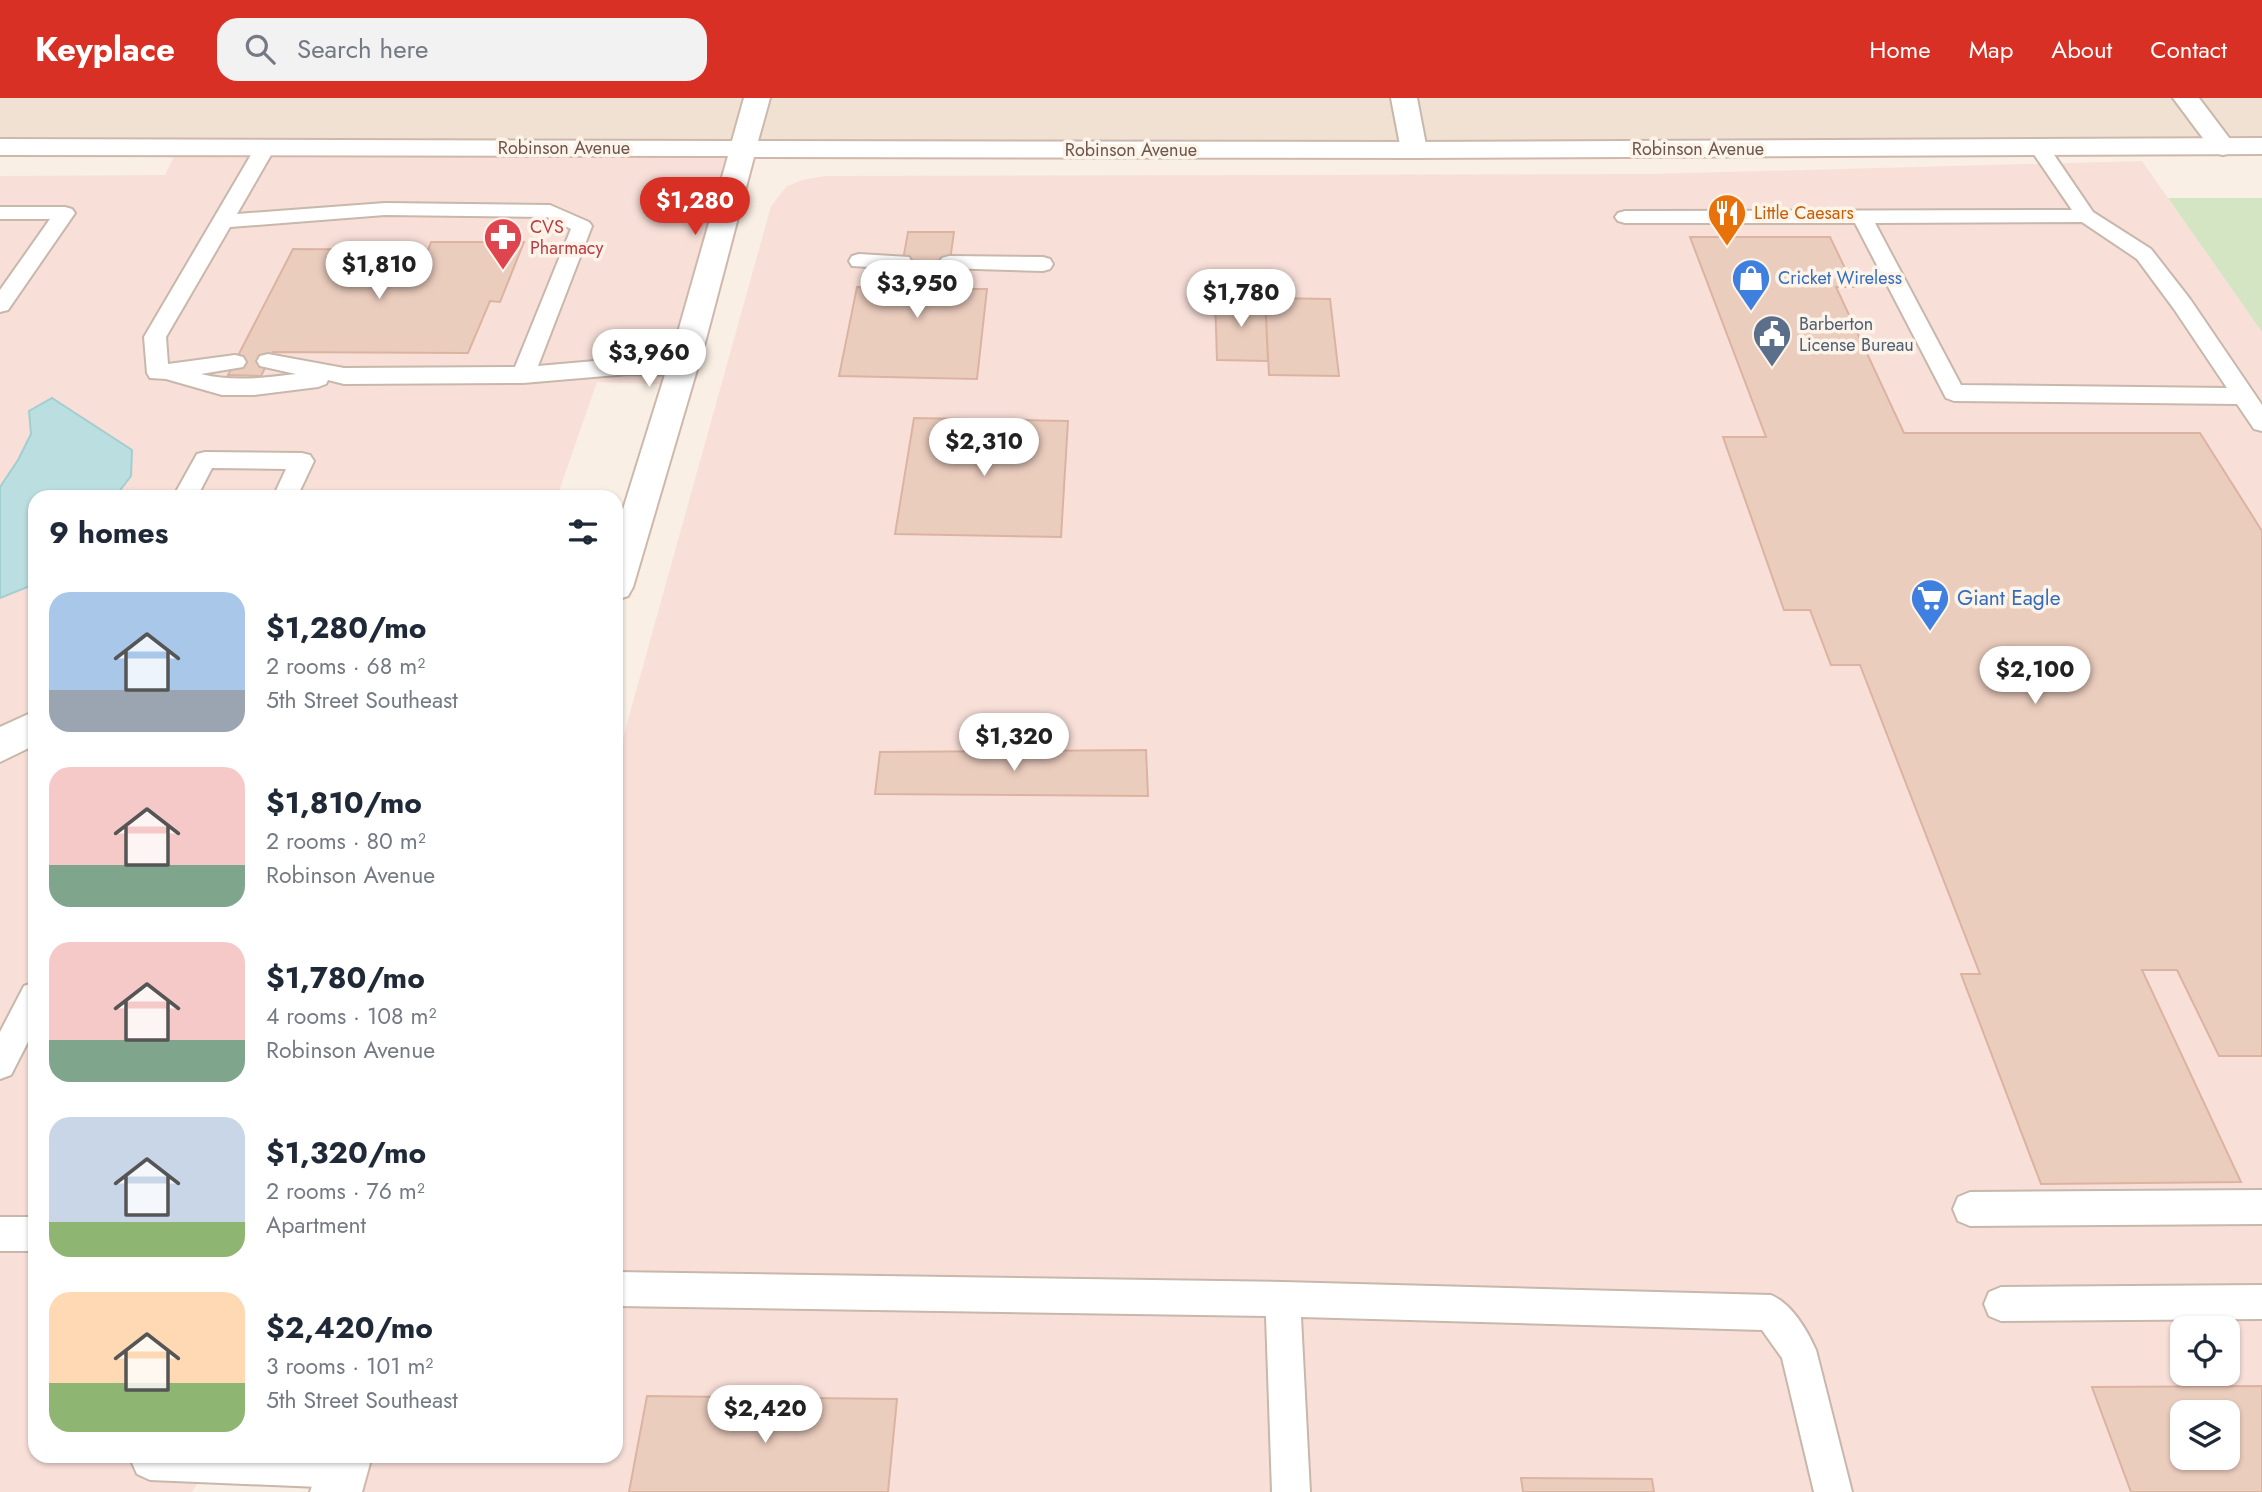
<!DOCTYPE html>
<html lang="en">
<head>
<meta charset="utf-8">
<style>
	body { margin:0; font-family:Jost,sans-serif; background:#f2f2f3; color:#1f2937; height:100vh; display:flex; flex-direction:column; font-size:26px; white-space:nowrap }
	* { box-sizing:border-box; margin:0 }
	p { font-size:23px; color:#747a83 }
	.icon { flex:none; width:38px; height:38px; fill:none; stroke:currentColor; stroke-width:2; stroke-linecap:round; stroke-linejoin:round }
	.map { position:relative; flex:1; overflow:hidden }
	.side { position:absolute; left:28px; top:392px; width:595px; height:973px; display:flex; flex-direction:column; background:#fff; border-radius:21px; box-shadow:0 2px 5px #0004 }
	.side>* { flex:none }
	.fabs { position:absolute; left:2170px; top:1218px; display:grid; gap:14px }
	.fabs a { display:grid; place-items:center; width:70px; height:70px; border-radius:14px; background:#fff; box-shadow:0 2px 5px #0004; font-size:35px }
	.price { position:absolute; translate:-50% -60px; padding:0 16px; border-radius:24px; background:#fff; color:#222; font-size:23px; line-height:46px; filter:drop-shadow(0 2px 4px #0008) }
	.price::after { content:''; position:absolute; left:50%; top:42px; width:21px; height:16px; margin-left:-10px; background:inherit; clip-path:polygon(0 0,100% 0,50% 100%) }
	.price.on { background:#d93025; color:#fff }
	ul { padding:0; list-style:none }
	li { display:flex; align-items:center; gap:21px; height:175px; padding:0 21px }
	li span { display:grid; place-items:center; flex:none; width:196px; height:140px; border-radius:21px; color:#555 }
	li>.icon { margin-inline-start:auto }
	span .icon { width:84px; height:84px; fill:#fffc; stroke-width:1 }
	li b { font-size:30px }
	h2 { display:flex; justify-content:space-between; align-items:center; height:84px; padding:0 21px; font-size:30px }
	header { display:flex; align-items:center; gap:42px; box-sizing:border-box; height:98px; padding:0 35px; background:#d93025; color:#fff }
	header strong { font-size:33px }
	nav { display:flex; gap:38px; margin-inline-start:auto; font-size:24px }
	.search { width:490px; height:63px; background:#f2f2f3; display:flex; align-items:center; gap:18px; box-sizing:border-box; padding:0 24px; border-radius:21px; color:#747a83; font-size:26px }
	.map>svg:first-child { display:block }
	.residential { fill:#f0e1d3 }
	.commercial { fill:#f8e0d9; fill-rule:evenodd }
	.green { fill:#d4e5c4 }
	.water { fill:#bbdee0; stroke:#a2cdd1; stroke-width:2 }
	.building { fill:#ebcdbe; stroke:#dcb3a1; stroke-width:2; fill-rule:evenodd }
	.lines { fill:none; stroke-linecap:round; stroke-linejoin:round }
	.service-casing { stroke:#c8b7ab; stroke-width:4 }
	.minor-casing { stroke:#c8b7ab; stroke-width:4 }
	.secondary-casing { stroke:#ceb8ac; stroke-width:4 }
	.service { fill:#fff; fill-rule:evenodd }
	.minor { fill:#fff; fill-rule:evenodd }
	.secondary { fill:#fff; fill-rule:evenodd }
	.labels { text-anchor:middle; stroke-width:7; stroke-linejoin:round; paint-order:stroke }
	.far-street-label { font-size:18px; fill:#6e564c; stroke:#fdf4e9 }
	.far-food-label { font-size:18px; fill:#c56008; stroke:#fdf4e9; text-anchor:start }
	.far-health-label { font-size:18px; fill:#be3a42; stroke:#fdf4e9; text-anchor:start }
	.far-shop-label { font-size:18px; fill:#366cbe; stroke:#fdf4e9; text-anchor:start }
	.far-service-label { font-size:18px; fill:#4e5e75; stroke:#fdf4e9; text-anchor:start }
	.shop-label { font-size:21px; fill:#366cbe; stroke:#fdf4e9; text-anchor:start }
</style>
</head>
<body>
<header>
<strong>Keyplace</strong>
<div class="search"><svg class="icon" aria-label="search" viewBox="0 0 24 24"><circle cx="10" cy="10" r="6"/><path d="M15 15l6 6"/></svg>Search here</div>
<nav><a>Home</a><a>Map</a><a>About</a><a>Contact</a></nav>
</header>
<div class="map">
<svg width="2262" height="1394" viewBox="0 0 2262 1394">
	<rect width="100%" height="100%" fill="#f9efe4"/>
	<path class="residential" d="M0,0H2262V49H0Z"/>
	<path class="commercial" d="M178,50L745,51L677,287L597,284L557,399H35V1358H215L192,1394H0V78L165,77Z
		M2142,63L2262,234V1394H336L348,1358H616V665L771,108L786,89L802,82L825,78L1651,76ZM2182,1230H2228V1276H2182ZM2182,1314H2228V1360H2182Z"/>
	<path class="green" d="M2168,100H2262V234Z"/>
	<path class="water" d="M52,300L132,352L131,378L115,399H35V486L0,500V389L18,362L31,336L29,313Z"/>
	<path class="building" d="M908,134H954L946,191H987L977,281L839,278L857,189L898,190Z
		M1690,139H1830L1854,189H1836L1904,335H2200L2262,433V958H2219L2177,872H2142L2241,1084L2041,1086L1961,876H1980L1860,567H1831L1810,512H1784L1723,339H1766Z
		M431,144H524L500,204L490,203L468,255L273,254L261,278L228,277L293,151L428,152Z
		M1215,200H1265L1268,263L1217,262Z
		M1265,200L1330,201L1339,278L1269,277Z
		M914,320L1068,323L1061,439L895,436Z
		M1146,652L1148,698L875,696L880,654Z
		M2262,1288V1394H2131L2092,1289ZM2182,1314H2228V1360H2182Z
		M647,1298L897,1301L888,1394H629Z
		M1521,1380L1652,1381L1654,1394H1523Z"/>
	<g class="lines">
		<g class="service-casing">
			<path id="service" d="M2039,43L2046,45L2093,114L2151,151L2190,201L2262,307V333L2254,331L2237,306L1954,303L1946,300L1855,125H1625L1618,123L1615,119L1618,115L1625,113L2072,112L2029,49ZM2082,124L2137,161L2174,211L2227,290L1961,287L1875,125Z
				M265,44L275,50L237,116L385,105L550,107L589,124L592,128L538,268L629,260L683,261L691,264L694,269L691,274L683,277L629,276L523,285L344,286L328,282L326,286L318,289L254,297H222L166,281L150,280L147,275L144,239L255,50ZM385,117L547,119L571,131L515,269L344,270L268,256L260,258L257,263L260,268L296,276C263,280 233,284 201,276L243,269L246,264L243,259L235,257L168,266L166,239L230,129Z
				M0,109H65L72,111L75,115L8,212L0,214V192L50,121H0Z
				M859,156L909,159L912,164L909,169L902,171L852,168L849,163L852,158Z
				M949,158L1043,159L1050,161L1053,166L1050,171L1043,173L942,170L939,165L942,160Z
				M205,354L302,355L310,357L314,363L297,399H273L286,371L212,370L197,399H173L197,356Z
				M35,884V930L11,977L0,981V934L24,888Z
				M2262,1092V1126L1970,1128L1958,1123L1953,1111L1958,1099L1970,1094Z
				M0,1119H35V1153H0Z
				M616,1174L1283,1184L1771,1197C1792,1206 1807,1232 1816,1252L1852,1394H1814L1782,1260L1762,1232L1301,1219L1310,1394H1272L1266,1218L616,1208Z
				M2262,1187V1221L2001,1223L1989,1218L1984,1206L1989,1194L2001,1189Z
				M129,1358H356L362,1371L356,1384L343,1390L150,1382L137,1376Z"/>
		</g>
		<g class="minor-casing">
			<path id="minor" d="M1391,0H1417L1427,52L1423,58L1414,60L1405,58L1401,52Z
				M2173,0H2199L2236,49L2232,55L2223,57L2214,55Z
				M35,613V647L0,664V629Z"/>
		</g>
		<g class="secondary-casing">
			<path id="secondary" d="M744,0H770L758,43L1414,44L2262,40V56L1414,60L754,59L706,241L633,489L628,498L616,502V434L676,241L728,58L0,57V41L732,43Z
				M322,1358H372L362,1394H310Z"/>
		</g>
		<use href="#service" class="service"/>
		<use href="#minor" class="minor"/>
		<use href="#secondary" class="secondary"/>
	</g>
	<defs>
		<g id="restaurant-pin" transform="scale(2.0125)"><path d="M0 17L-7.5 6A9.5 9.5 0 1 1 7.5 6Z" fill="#e8710a" stroke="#fdf4e9"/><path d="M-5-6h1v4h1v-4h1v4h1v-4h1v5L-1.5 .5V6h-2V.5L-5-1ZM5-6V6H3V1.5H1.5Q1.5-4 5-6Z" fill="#fff"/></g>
		<g id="pharmacy-pin" transform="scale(2.0125)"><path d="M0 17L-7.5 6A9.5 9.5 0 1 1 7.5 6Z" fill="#e0444e" stroke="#fdf4e9"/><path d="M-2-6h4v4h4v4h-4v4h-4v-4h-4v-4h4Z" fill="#fff"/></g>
		<g id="shop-pin" transform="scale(2.0125)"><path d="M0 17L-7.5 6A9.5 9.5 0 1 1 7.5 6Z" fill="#3f7fe0" stroke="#fdf4e9"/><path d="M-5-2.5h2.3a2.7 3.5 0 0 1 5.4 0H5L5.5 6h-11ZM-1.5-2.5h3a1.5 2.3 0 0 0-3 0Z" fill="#fff"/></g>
		<g id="civic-pin" transform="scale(2.0125)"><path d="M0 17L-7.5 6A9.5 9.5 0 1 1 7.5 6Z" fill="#5c6f8a" stroke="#fdf4e9"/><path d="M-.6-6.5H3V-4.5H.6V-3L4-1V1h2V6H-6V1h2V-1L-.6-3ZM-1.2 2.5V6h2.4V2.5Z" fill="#fff"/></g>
		<g id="supermarket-pin" transform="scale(2.0125)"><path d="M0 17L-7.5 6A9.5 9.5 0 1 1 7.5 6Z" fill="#3f7fe0" stroke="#fdf4e9"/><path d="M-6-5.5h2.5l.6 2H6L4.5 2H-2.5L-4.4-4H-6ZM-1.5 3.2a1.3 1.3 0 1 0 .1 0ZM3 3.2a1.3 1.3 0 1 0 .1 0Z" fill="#fff"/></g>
	</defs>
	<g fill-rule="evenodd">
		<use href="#restaurant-pin" x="1727" y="115"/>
		<use href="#pharmacy-pin" x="503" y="139"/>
		<use href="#shop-pin" x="1751" y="180"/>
		<use href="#civic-pin" x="1772" y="236"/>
		<use href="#supermarket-pin" x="1930" y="500"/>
	</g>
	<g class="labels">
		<g class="far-street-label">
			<text x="564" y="56">Robinson Avenue</text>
			<text x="1698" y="57">Robinson Avenue</text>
			<text x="1131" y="58">Robinson Avenue</text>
		</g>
		<g class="far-food-label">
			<text x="1754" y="121">Little Caesars</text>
		</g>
		<g class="far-health-label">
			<text x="530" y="135">CVS<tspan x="530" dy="21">Pharmacy</tspan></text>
		</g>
		<g class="far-shop-label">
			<text x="1778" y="186">Cricket Wireless</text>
		</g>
		<g class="far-service-label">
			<text x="1799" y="232">Barberton<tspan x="1799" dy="21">License Bureau</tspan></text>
		</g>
		<g class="shop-label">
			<text x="1957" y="507">Giant Eagle</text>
		</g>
	</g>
</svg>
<div class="fabs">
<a><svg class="icon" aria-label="locate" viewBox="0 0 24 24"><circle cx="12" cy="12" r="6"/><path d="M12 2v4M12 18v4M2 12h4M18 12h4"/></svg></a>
<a><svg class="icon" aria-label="layers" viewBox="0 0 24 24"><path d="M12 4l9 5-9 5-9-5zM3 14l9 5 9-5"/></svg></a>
</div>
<b class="price on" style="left:695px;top:139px">$1,280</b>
<b class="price" style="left:379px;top:203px">$1,810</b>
<b class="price" style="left:917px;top:222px">$3,950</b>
<b class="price" style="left:1241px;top:231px">$1,780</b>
<b class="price" style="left:649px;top:291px">$3,960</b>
<b class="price" style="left:984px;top:380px">$2,310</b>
<b class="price" style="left:2035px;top:608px">$2,100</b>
<b class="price" style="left:1014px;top:675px">$1,320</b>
<b class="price" style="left:765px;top:1347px">$2,420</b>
<section class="side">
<h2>9 homes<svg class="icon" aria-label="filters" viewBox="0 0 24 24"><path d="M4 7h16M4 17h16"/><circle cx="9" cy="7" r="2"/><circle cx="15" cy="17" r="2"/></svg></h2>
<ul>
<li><span style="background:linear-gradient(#a9c7e8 70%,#9aa5b1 0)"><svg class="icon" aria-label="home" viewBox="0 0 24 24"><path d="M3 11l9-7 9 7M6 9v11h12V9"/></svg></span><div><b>$1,280/mo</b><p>2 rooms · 68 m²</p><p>5th Street Southeast</p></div></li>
<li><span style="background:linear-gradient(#f6c9c9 70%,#7fa58c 0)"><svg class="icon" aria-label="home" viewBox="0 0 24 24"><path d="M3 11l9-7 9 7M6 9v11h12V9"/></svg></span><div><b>$1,810/mo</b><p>2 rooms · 80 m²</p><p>Robinson Avenue</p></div></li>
<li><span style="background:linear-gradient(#f6c9c9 70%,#7fa58c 0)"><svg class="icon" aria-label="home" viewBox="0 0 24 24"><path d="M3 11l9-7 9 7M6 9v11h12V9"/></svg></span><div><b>$1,780/mo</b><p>4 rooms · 108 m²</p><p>Robinson Avenue</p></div></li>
<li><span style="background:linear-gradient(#c9d6e8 75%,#8fb573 0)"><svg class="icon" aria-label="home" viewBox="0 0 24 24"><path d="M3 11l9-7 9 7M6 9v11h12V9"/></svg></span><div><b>$1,320/mo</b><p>2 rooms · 76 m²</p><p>Apartment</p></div></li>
<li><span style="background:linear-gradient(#ffd9b3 65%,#8fb573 0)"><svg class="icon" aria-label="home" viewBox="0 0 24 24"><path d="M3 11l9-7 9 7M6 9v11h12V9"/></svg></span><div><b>$2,420/mo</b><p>3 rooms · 101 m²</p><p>5th Street Southeast</p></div></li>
</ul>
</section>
</div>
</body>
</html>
